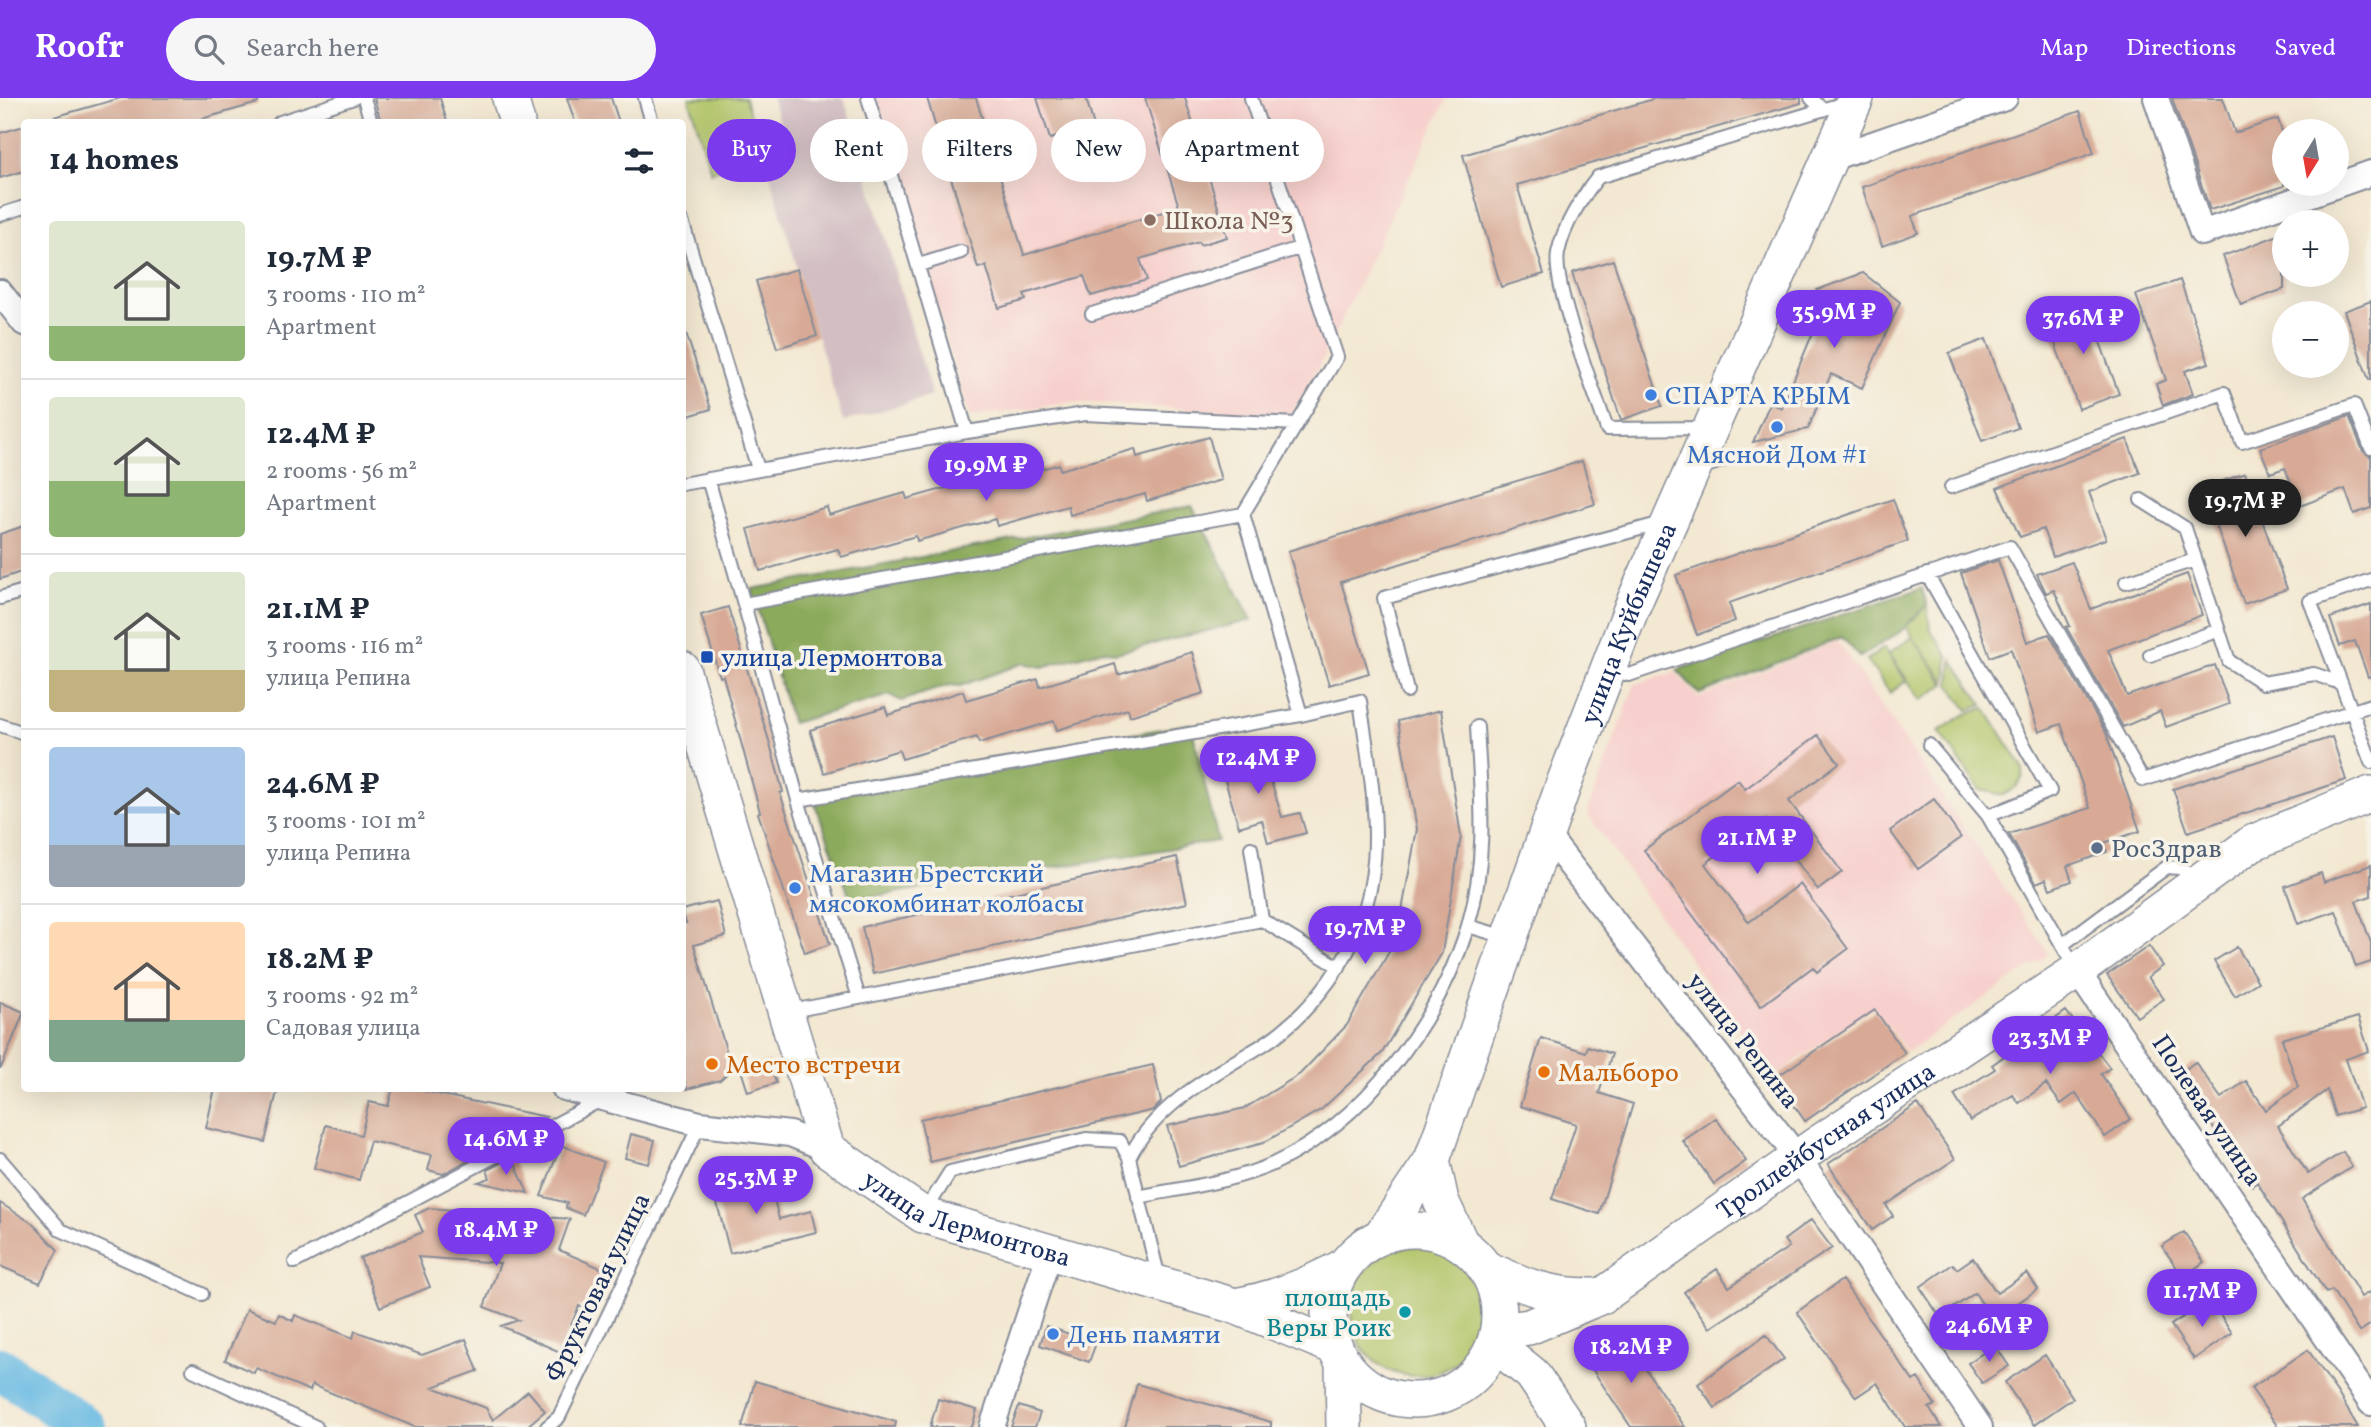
<!DOCTYPE html>
<html lang="en">
<head>
<meta charset="utf-8">
<style>
	body { margin:0; font-family:Vollkorn,serif; background:#f6f6f7; color:#1f2937; height:100vh; display:flex; flex-direction:column; font-size:26px; white-space:nowrap }
	* { box-sizing:border-box; margin:0 }
	p { font-size:23px; color:#747a83 }
	.icon { flex:none; width:38px; height:38px; fill:none; stroke:currentColor; stroke-width:2; stroke-linecap:round; stroke-linejoin:round }
	.map { position:relative; flex:1; overflow:hidden }
	.side { position:absolute; left:21px; top:21px; width:665px; height:973px; display:flex; flex-direction:column; background:#fff; border-radius:7px; box-shadow:0 7px 28px #0002 }
	.side>* { flex:none }
	.top-card { position:absolute; left:707px; top:21px; width:665px; height:63px; display:flex; gap:14px }
	.needle { width:46px; rotate:191deg }
	.fabs { position:absolute; left:2272px; top:21px; display:grid; gap:14px }
	.fabs a { display:grid; place-items:center; width:77px; height:77px; border-radius:50%; background:#fff; box-shadow:0 7px 28px #0002; font-size:35px }
	.price { position:absolute; translate:-50% -60px; padding:0 16px; border-radius:24px; background:#7c3aed; color:#fff; font-size:23px; line-height:46px; filter:drop-shadow(0 2px 4px #0008) }
	.price::after { content:''; position:absolute; left:50%; top:42px; width:21px; height:16px; margin-left:-10px; background:inherit; clip-path:polygon(0 0,100% 0,50% 100%) }
	.price.on { background:#222; color:#fff }
	ul { padding:0; list-style:none }
	li { display:flex; align-items:center; gap:21px; height:175px; padding:0 28px }
	li+li { border-top:2px solid #e0e1e3 }
	li span { display:grid; place-items:center; flex:none; width:196px; height:140px; border-radius:7px; color:#555 }
	li>.icon { margin-inline-start:auto }
	span .icon { width:84px; height:84px; fill:#fffc; stroke-width:1 }
	li b { font-size:30px }
	h2 { display:flex; justify-content:space-between; align-items:center; height:84px; padding:0 28px; font-size:30px }
	.tag { padding:0 24px; border-radius:32px; background:#fff; box-shadow:0 7px 28px #0002; font-size:24px; line-height:63px }
	.tag.on { background:#7c3aed; color:#fff }
	header { display:flex; align-items:center; gap:42px; box-sizing:border-box; height:98px; padding:0 35px; background:#7c3aed; color:#fff }
	header strong { font-size:33px }
	nav { display:flex; gap:38px; margin-inline-start:auto; font-size:24px }
	.search { width:490px; height:63px; background:#f6f6f7; display:flex; align-items:center; gap:18px; box-sizing:border-box; padding:0 24px; border-radius:38px; color:#747a83; font-size:26px }
	.map>svg:first-child { display:block }
	.built { fill:#f7d0cd }
	.industrial { fill:#d2bec3 }
	.green { fill:#b1c467; stroke:#667a62; stroke-width:2 }
	.forest { fill:#8caa5c; stroke:#546c5d; stroke-width:2 }
	.lines { fill:none; stroke-linecap:round; stroke-linejoin:round }
	.river { stroke:#67bae3; stroke-width:42 }
	.building { fill:#d8aa96 }
	.service-casing { stroke:#878c98; stroke-width:16 }
	.minor-casing { stroke:#878c98; stroke-width:28 }
	.secondary-casing { stroke:#878c98; stroke-width:38 }
	.service { stroke:#fff; stroke-width:12 }
	.minor { stroke:#fff; stroke-width:24 }
	.secondary { stroke:#fff; stroke-width:35 }
	.education-dot { fill:#8d6e63; stroke:#f7f3e8; stroke-width:2.5 }
	.shop-dot { fill:#3f7fe0; stroke:#f7f3e8; stroke-width:2.5 }
	.transit-dot { fill:#1a4fb4; stroke:#f7f3e8; stroke-width:2.5 }
	.service-dot { fill:#5c6f8a; stroke:#f7f3e8; stroke-width:2.5 }
	.food-dot { fill:#e8710a; stroke:#f7f3e8; stroke-width:2.5 }
	.culture-dot { fill:#0f9aa8; stroke:#f7f3e8; stroke-width:2.5 }
	.labels { text-anchor:middle; stroke-width:7; stroke-linejoin:round; paint-order:stroke }
	.education-label { font-size:26px; fill:#785e54; stroke:#f7f3e8; text-anchor:start }
	.shop-label { font-size:26px; fill:#366cbe; stroke:#f7f3e8; text-anchor:start }
	.street-label { font-size:26px; fill:#1b2f5e; stroke:#f7f3e8 }
	.transit-label { font-size:26px; fill:#164399; stroke:#f7f3e8; text-anchor:start }
	.service-label { font-size:26px; fill:#4e5e75; stroke:#f7f3e8; text-anchor:start }
	.food-label { font-size:26px; fill:#c56008; stroke:#f7f3e8; text-anchor:start }
	.culture-label { font-size:26px; fill:#0d838f; stroke:#f7f3e8; text-anchor:end }
</style>
</head>
<body>
<header>
<strong>Roofr</strong>
<div class="search"><svg class="icon" aria-label="search" viewBox="0 0 24 24"><circle cx="10" cy="10" r="6"/><path d="M15 15l6 6"/></svg>Search here</div>
<nav><a>Map</a><a>Directions</a><a>Saved</a></nav>
</header>
<div class="map">
<svg width="2371" height="1329" viewBox="0 0 2371 1329">
	<rect width="100%" height="100%" fill="#f7f3e8"/>
	<filter id="ink" filterUnits="userSpaceOnUse"><feTurbulence type="fractalNoise" baseFrequency=".0143" numOctaves="2"/><feDisplacementMap in="SourceGraphic" scale="14" xChannelSelector="R" yChannelSelector="G"/><feConvolveMatrix kernelMatrix="1 2 1 2 8 2 1 2 1" color-interpolation-filters="sRGB"/></filter>
	<filter id="wash" filterUnits="userSpaceOnUse"><feTurbulence type="fractalNoise" baseFrequency=".00686" numOctaves="4" result="noise"/><feDisplacementMap in="SourceGraphic" scale="28" xChannelSelector="R" yChannelSelector="G"/><feGaussianBlur stdDeviation="1.57" result="paint"/><feColorMatrix in="noise" values="0 0 0 0 0 0 0 0 0 0 0 0 0 0 0 0 0 1.4 0 .05"/><feComposite in="paint" operator="in"/></filter>
	<g filter="url(#wash)">
		<rect width="100%" height="100%" fill="#f3e8d1"/>
		<path class="built" d="M875,0H1447L1321,265L1291,317L1073,304L970,319Z
			M1838,543L2049,856L1907,954L1874,909L1773,979L1587,715L1635,586L1675,574L1698,600Z"/>
		<path class="industrial" d="M772,0H844L932,298L843,324L767,68L790,60Z"/>
		<path class="green" d="M689,0H745L762,59L711,74Z
			M1927,507L1930,531L1948,558L1946,585L1914,541L1945,586L1921,602L1889,555L1913,539L1906,528Z
			M1884,550L1906,583L1890,595L1867,562Z
			M1952,562L1983,607L1968,612L1950,587Z
			M1985,610L2023,670C2025,684 2014,692 2003,697L1980,692L1939,633L1964,617Z
			M1351 1213a65 65 0 1 1 130 0a65 65 0 1 1-130 0Z"/>
		<path class="forest" d="M1192,408L1252,522L1116,555L1104,552L1042,569L1024,565L960,588L949,587L901,603L890,597L792,625L752,491Z
			M1922,490L1927,507L1900,534L1860,559L1842,539L1699,596L1677,572Z
			M1191,626L1218,743L851,802L810,693Z"/>
		<g class="lines">
			<path class="river" d="M0,1270L85,1329"/>
		</g>
		<g id="blocks">
			<path class="building" d="M121,0H257L258,5L191,24H55L54,19Z
				M374,0H440L447,24H381Z
				M567,0H611L619,24H575Z
				M927,0H976L1024,157L1179,109L1145,0H1185L1227,139L1200,147L1199,144L1140,161L1147,182L1091,198L1084,178L1024,196L1026,202L999,210L986,168L978,170Z
				M1037,0H1086L1094,28L1050,41Z
				M1657,0H1801V5L1517,87L1544,176L1501,189L1463,57Z
				M2172,0H2223L2235,35L2278,21L2284,40V88L2210,112Z
				M2080,13L2094,55L1912,118L1918,135L1882,148L1862,89Z
				M24,28V73L0,80V35Z
				M2284,135V191L2241,207L2223,158Z
				M1613,162L1662,308L1621,322L1572,175Z
				M797,171L817,238L777,250L756,183Z
				M1863,175L1900,204L1862,290L1831,276L1808,331L1753,344L1770,305L1782,310L1818,222L1817,192Z
				M2180,182L2209,265L2185,273L2193,296L2163,307L2156,286L2166,282L2136,197Z
				M2371,203V282H2369L2344,213Z
				M2086,206L2119,296L2079,311L2046,221Z
				M686,235L711,311L682,320V236Z
				M1986,241L2018,330L1982,343L1949,255Z
				M2349,318L2363,353L2371,359V410L2354,416L2345,391L2300,408L2285,370L2270,375L2260,350Z
				M1209,339L1221,382L1147,403L1145,396L1070,417L1068,408L997,428L995,421L917,443L916,438L841,459L838,451L760,473L748,431L827,409L829,417L905,395L907,401L981,380L983,388L1059,366L1060,372L1135,351L1137,359Z
				M2127,341L2140,375L2089,394L2106,441L2053,459L2043,431L2020,439L1997,390Z
				M1582,363L1595,406L1341,484L1369,575L1329,587L1288,453Z
				M2245,375L2287,491L2244,506L2203,390Z
				M1893,401L1908,443L1729,505L1735,523L1697,537L1676,477Z
				M24,428V473L0,481V436Z
				M1998,462L2027,544L2049,536L2106,635L2140,733L2104,745L2107,754L2067,768L2072,783L2050,791L2046,781L2036,785L2009,736L2090,710L2061,626L2039,634L2011,551L1990,559L1961,475Z
				M2072,464L2091,511L2187,476L2202,517L2108,552L2127,598L2215,567L2229,606L2166,629L2160,613L2123,629L2066,529L2070,528L2054,492L2046,495L2037,476Z
				M2371,506V578L2368,579L2355,543L2340,548L2330,520Z
				M728,509L770,646L783,694L780,695L830,846L805,855L758,715L760,714L723,578L720,579L701,517Z
				M1192,554L1204,595L1130,618L1128,611L1057,632L1054,623L979,645L977,639L902,661L899,652L824,675L810,632L885,609L888,617L963,593L966,602L1038,581L1040,589L1115,566L1118,577Z
				M1441,612L1461,738L1442,855L1382,955L1322,1011L1263,1045L1179,1068L1167,1028L1245,1010L1300,976L1347,927L1397,840L1417,731L1398,623Z
				M1818,637L1839,665L1789,703L1842,774L1818,792L1765,721L1705,766L1749,824L1800,786L1848,851L1817,874L1813,869L1761,908L1644,752L1738,682L1745,691Z
				M2332,639L2346,682L2188,734L2173,691Z
				M1261,650L1282,719L1300,715L1306,735L1268,745L1262,722L1239,729L1219,662Z
				M1934,701L1961,740L1918,771L1890,733Z
				M1177,759L1187,805L873,876L862,829Z
				M2371,767V798L2356,803L2371,845V864L2356,869L2336,813L2298,826L2285,788L2321,775L2324,784Z
				M717,803L726,838L694,847L732,971L720,982L687,991L682,974V825H686L682,812Z
				M2149,848L2163,868L2148,879L2164,901L2137,919L2107,877Z
				M2237,849L2258,884L2235,898L2214,863Z
				M0,904L24,914L1,970H0Z
				M1875,912L1905,955L1805,1023L1775,980Z
				M2066,913L2110,970L2101,976L2131,1021L2105,1039L2076,995L2061,1006L2046,986L2019,1005L2013,997L1970,1023L1954,997L1995,971L1992,967Z
				M2358,919L2369,953L2346,961L2362,1010L2335,1018L2327,992L2278,1028L2308,1076L2343,1054L2352,1069L2302,1101L2361,1199L2371,1193V1226L2359,1234L2332,1192L2326,1195L2257,1084L2252,1088L2178,977L2195,964L2221,1000L2246,983L2266,1012L2298,989L2282,941Z
				M1541,940L1586,954L1588,948L1612,956L1599,995L1633,1006L1599,1116L1552,1101L1576,1026L1520,1008Z
				M770,964L776,985L748,994L741,972Z
				M1153,967L1161,1004L1154,1012L930,1064L920,1021Z
				M215,990H263L277,994L265,1044L206,1030Z
				M393,990H409L546,1019L443,1076L428,1072L432,1057L370,1043L359,1082L314,1070L326,1027L361,1037L369,1004L388,1008Z
				M1918,1006L1955,1061L1886,1107L1893,1118L1872,1132L1828,1066Z
				M1716,1020L1746,1063L1714,1086L1683,1043Z
				M631,1036L655,1042L649,1066L625,1060Z
				M561,1047L604,1064L583,1117L566,1110L567,1105L541,1098Z
				M512,1059L528,1095L478,1084L490,1080L487,1072Z
				M760,1078L763,1091L771,1089L779,1121L811,1113L816,1134L730,1155L713,1090Z
				M0,1105L32,1125L58,1152L40,1185L0,1168Z
				M429,1110L570,1121L559,1152L603,1171L587,1211L579,1208L560,1254L501,1228L519,1222L484,1209L500,1165L418,1159L430,1189L380,1209L360,1160L423,1134L415,1117Z
				M1811,1122L1832,1150L1710,1230L1684,1194L1717,1171L1729,1189L1789,1149L1784,1142Z
				M2184,1134L2204,1164L2183,1179L2162,1148Z
				M1973,1160L1997,1195L2027,1175L2038,1191L1993,1222L1975,1195L1940,1219L1920,1189L1953,1166L1957,1171Z
				M1842,1182L1913,1283L1918,1280L1935,1307L1929,1310L1941,1329H1905L1877,1285L1856,1299L1797,1214Z
				M2210,1201L2232,1235L2194,1261L2171,1227Z
				M247,1211L276,1223L279,1216L293,1223L295,1217L353,1240L355,1233L422,1257L466,1241L478,1273L433,1289L486,1310L493,1322L528,1293L545,1313L526,1329H415L312,1287L310,1293L256,1270L254,1275L225,1262Z
				M1046,1228L1096,1245L1089,1264L1040,1247Z
				M1621,1234L1663,1297L1685,1329H1631L1584,1259Z
				M1766,1237L1784,1261L1715,1310L1698,1286Z
				M1995,1247L2009,1268L1982,1285L1968,1265Z
				M2308,1252L2337,1294L2358,1329H2278L2251,1290Z
				M2045,1257L2073,1300L2034,1327L2005,1284Z
				M755,1283L896,1324L895,1329H742Z
				M1137,1286L1271,1324V1329H1125Z
				M938,1301L977,1312L972,1329H930Z
				M1019,1308L1040,1315L1035,1329H1011Z"/>
		</g>
	</g>
	<g filter="url(#ink)">
		<use href="#blocks" fill-opacity="0" stroke="#878c98" stroke-width="2"/>
		<g class="lines">
			<g class="service-casing">
				<path id="service" d="M364,0L371,24
					M645,0L652,24
					M868,0L967,334
					M1251,0L1337,259L1297,326
					M1811,0L1823,12
					M280,24L354,0
					M0,117L24,109
					M682,123L758,371
					M919,167L961,154
					M1092,216L1299,150
					M1708,330L1607,331C1595,294 1552,188 1558,155C1564,126 1581,101 1598,79L1848,4
					M1700,370L1722,363
					M682,386L967,334L1085,316L1297,326L1243,416L744,506L708,381
					M1951,389L2224,295L2242,344L2354,307L2371,350
					M2141,402L2185,430L2229,563L2263,585L2314,576L2340,585
					M1927,476L2050,693L1988,718
					M2371,482L2310,503L2371,664
					M2126,484L2195,462
					M0,500L24,493
					M744,506L798,702L859,900
					M2150,557L2219,532
					M1609,571L1629,577L2010,449L2143,682L2371,607
					M1407,593L1384,500L1662,425
					M0,627L24,635
					M1477,629C1481,700 1488,759 1468,828L1509,840
					M1929,647L1988,718L2076,871
					M798,702L1301,617L1243,416
					M1262,822L1339,869
					M2062,847L2167,769L2179,770L2199,778
					M786,914L1262,822L1251,750
					M0,1061L61,1132L202,1196
					M1138,1099C1182,1090 1233,1084 1273,1066C1366,1023 1438,923 1468,828
					M924,1115L950,1074L1086,1041L1120,1043L1129,1060
					M295,1164L601,1002
					M1159,1180L1129,1060C1153,1011 1205,981 1251,954C1284,935 1306,914 1329,883C1395,792 1375,707 1360,603L1301,617
					M193,1272L316,1329
					M547,1329L559,1319L700,1026"/>
			</g>
			<g class="minor-casing">
				<path id="minor" d="M2156,0L2202,135L2371,75
					M1829,61L2005,0
					M0,194L24,225
					M1546,736L1798,1060L1980,1329
					M2077,873L2371,1305
					M564,990L700,1026L790,1036L827,1051
					M992,1329L1050,1154"/>
			</g>
			<g class="secondary-casing">
				<g id="secondary">
					<path d="M510,0L517,24"/>
					<path id="s1" d="M682,571L827,1051L923,1117L1235,1208L1335,1249"/>
					<path d="M1432,1062L1441,1103L1461,1146"/>
					<circle cx="1414" cy="1217" r="85"/>
					<path id="s2" d="M1381,1138L1432,1062L1563,688L1632,509L1856,0"/>
					<path d="M1485,1170C1524,1188 1551,1199 1595,1198"/>
					<path d="M1235,1208C1275,1201 1307,1188 1343,1169"/>
					<path id="s3" d="M1499,1233L1529,1229L1602,1198L1816,1047L2077,873L2252,745L2371,696"/>
					<path d="M1495,1246L1532,1276L1568,1329"/>
					<path d="M1343,1264L1344,1329"/>
				</g>
			</g>
			<use href="#service" class="service"/>
			<use href="#minor" class="minor"/>
			<use href="#secondary" class="secondary"/>
		</g>
	</g>
	<circle class="education-dot" cx="1150" cy="122" r="7"/>
	<g class="shop-dot">
		<circle cx="1651" cy="297" r="7"/>
		<circle cx="1777" cy="329" r="7"/>
		<circle cx="795" cy="790" r="7"/>
		<circle cx="1053" cy="1236" r="7"/>
	</g>
	<rect class="transit-dot" x="700" y="552" width="14" height="14" rx="3.5"/>
	<circle class="service-dot" cx="2097" cy="750" r="7"/>
	<g class="food-dot">
		<circle cx="712" cy="966" r="7"/>
		<circle cx="1544" cy="974" r="7"/>
	</g>
	<circle class="culture-dot" cx="1405" cy="1214" r="7"/>
	<g class="labels">
		<g class="education-label">
			<text x="1164" y="131">Школа №3</text>
		</g>
		<g class="shop-label">
			<text x="1665" y="306">СПАРТА КРЫМ</text>
			<text x="1777" y="365" text-anchor="middle">Мясной Дом #1</text>
			<text x="809" y="784">Магазин Брестский<tspan x="809" dy="30">мясокомбинат колбасы</tspan></text>
			<text x="1067" y="1245">День памяти</text>
		</g>
		<g class="street-label">
			<text dy="9" stroke="none"><textPath href="#s2" startOffset="663">улица Куйбышева</textPath></text>
			<text transform="translate(1744 942) rotate(52)" y="9">улица Репина</text>
			<text transform="translate(2208 1012) rotate(56)" y="9">Полевая улица</text>
			<text dy="9" stroke="none"><textPath href="#s3" startOffset="382">Троллейбусная улица</textPath></text>
			<text dy="9" stroke="none"><textPath href="#s1" startOffset="660">улица Лермонтова</textPath></text>
			<text transform="translate(597 1189) rotate(-64)" y="9">Фруктовая улица</text>
		</g>
		<g class="transit-label">
			<text x="721" y="568">улица Лермонтова</text>
		</g>
		<g class="service-label">
			<text x="2111" y="759">РосЗдрав</text>
		</g>
		<g class="food-label">
			<text x="726" y="975">Место встречи</text>
			<text x="1558" y="983">Мальборо</text>
		</g>
		<g class="culture-label">
			<text x="1391" y="1208">площадь<tspan x="1391" dy="30">Веры Роик</tspan></text>
		</g>
	</g>
</svg>
<div class="fabs">
<a><svg class="needle" viewBox="-14 -14 28 28"><path d="M0-13l5 13h-10z" fill="#e53935"/><path d="M0 13l5-13h-10z" fill="#747a83"/></svg></a>
<a>+</a>
<a>−</a>
</div>
<b class="price" style="left:1834px;top:252px">35.9M ₽</b>
<b class="price" style="left:2083px;top:258px">37.6M ₽</b>
<b class="price" style="left:986px;top:405px">19.9M ₽</b>
<b class="price on" style="left:2245px;top:441px">19.7M ₽</b>
<b class="price" style="left:1258px;top:698px">12.4M ₽</b>
<b class="price" style="left:1757px;top:778px">21.1M ₽</b>
<b class="price" style="left:1365px;top:868px">19.7M ₽</b>
<b class="price" style="left:2050px;top:978px">23.3M ₽</b>
<b class="price" style="left:506px;top:1079px">14.6M ₽</b>
<b class="price" style="left:756px;top:1118px">25.3M ₽</b>
<b class="price" style="left:496px;top:1170px">18.4M ₽</b>
<b class="price" style="left:2202px;top:1231px">11.7M ₽</b>
<b class="price" style="left:1989px;top:1266px">24.6M ₽</b>
<b class="price" style="left:1631px;top:1287px">18.2M ₽</b>
<div class="top-card">
<a class="tag on">Buy</a>
<a class="tag">Rent</a>
<a class="tag">Filters</a>
<a class="tag">New</a>
<a class="tag">Apartment</a>
</div>
<section class="side">
<h2>14 homes<svg class="icon" aria-label="filters" viewBox="0 0 24 24"><path d="M4 7h16M4 17h16"/><circle cx="9" cy="7" r="2"/><circle cx="15" cy="17" r="2"/></svg></h2>
<ul>
<li><span style="background:linear-gradient(#dfe7d0 75%,#8fb573 0)"><svg class="icon" aria-label="home" viewBox="0 0 24 24"><path d="M3 11l9-7 9 7M6 9v11h12V9"/></svg></span><div><b>19.7M ₽</b><p>3 rooms · 110 m²</p><p>Apartment</p></div></li>
<li><span style="background:linear-gradient(#dfe7d0 60%,#8fb573 0)"><svg class="icon" aria-label="home" viewBox="0 0 24 24"><path d="M3 11l9-7 9 7M6 9v11h12V9"/></svg></span><div><b>12.4M ₽</b><p>2 rooms · 56 m²</p><p>Apartment</p></div></li>
<li><span style="background:linear-gradient(#dfe7d0 70%,#c2b280 0)"><svg class="icon" aria-label="home" viewBox="0 0 24 24"><path d="M3 11l9-7 9 7M6 9v11h12V9"/></svg></span><div><b>21.1M ₽</b><p>3 rooms · 116 m²</p><p>улица Репина</p></div></li>
<li><span style="background:linear-gradient(#a9c7e8 70%,#9aa5b1 0)"><svg class="icon" aria-label="home" viewBox="0 0 24 24"><path d="M3 11l9-7 9 7M6 9v11h12V9"/></svg></span><div><b>24.6M ₽</b><p>3 rooms · 101 m²</p><p>улица Репина</p></div></li>
<li><span style="background:linear-gradient(#ffd9b3 70%,#7fa58c 0)"><svg class="icon" aria-label="home" viewBox="0 0 24 24"><path d="M3 11l9-7 9 7M6 9v11h12V9"/></svg></span><div><b>18.2M ₽</b><p>3 rooms · 92 m²</p><p>Садовая улица</p></div></li>
</ul>
</section>
</div>
</body>
</html>
